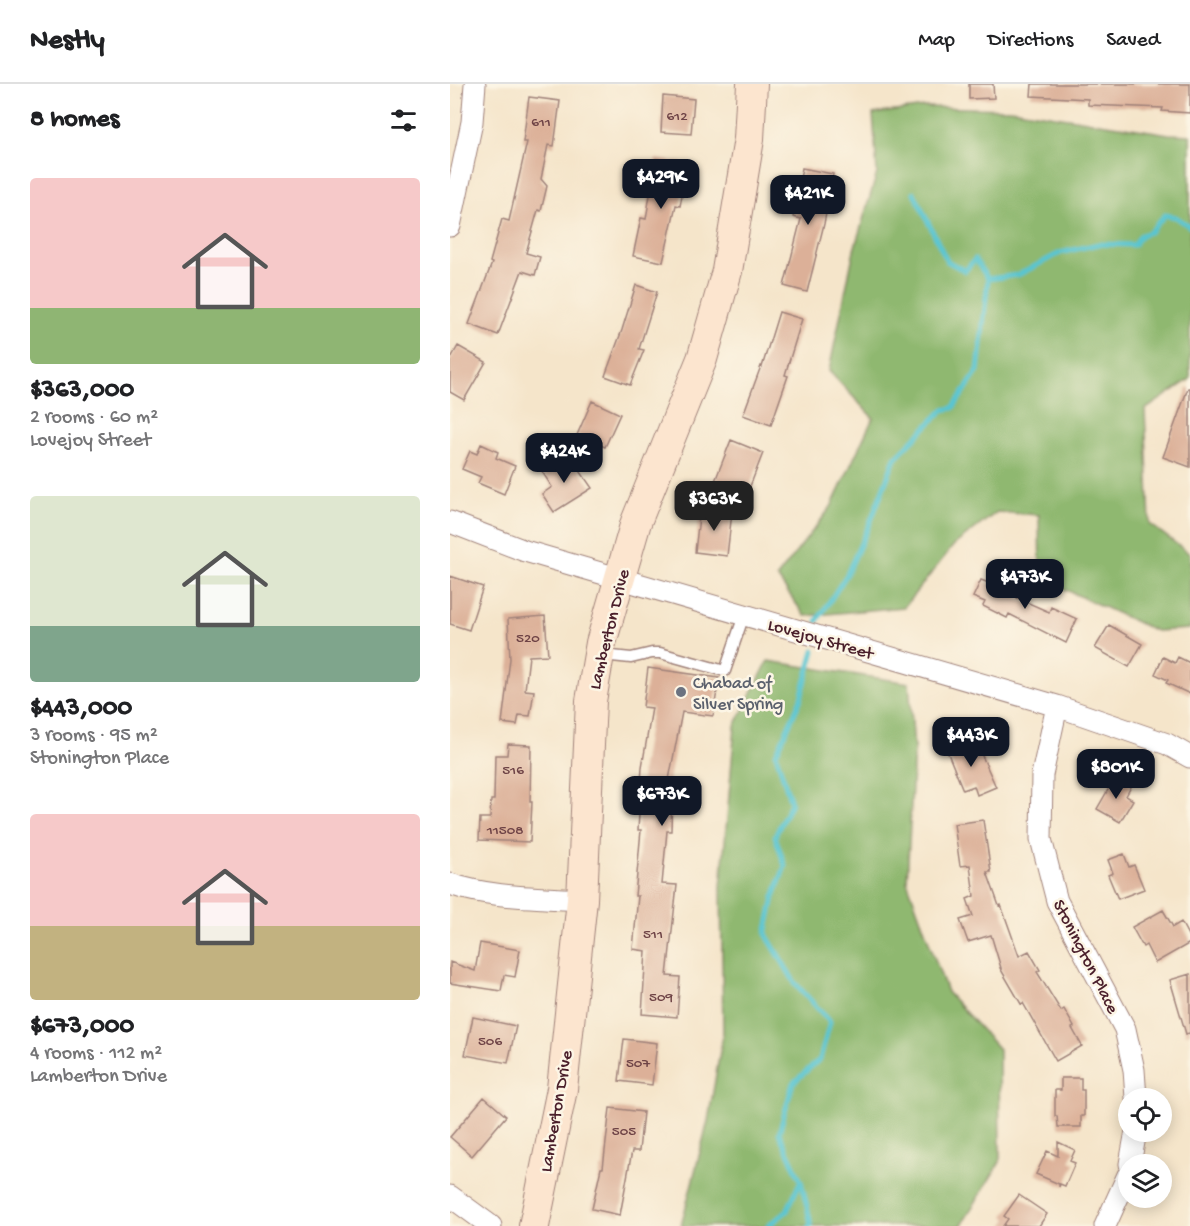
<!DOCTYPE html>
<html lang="en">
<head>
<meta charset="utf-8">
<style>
	body { margin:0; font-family:"Gochi Hand",sans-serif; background:#f6f6f6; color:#202124; height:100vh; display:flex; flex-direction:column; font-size:22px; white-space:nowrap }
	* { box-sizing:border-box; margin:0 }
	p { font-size:20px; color:#757577 }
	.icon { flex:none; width:33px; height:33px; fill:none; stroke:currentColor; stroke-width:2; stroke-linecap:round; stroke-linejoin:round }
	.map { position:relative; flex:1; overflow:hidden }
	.drawer { display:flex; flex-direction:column; background:#fff; width:450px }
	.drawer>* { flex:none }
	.tools { position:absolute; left:668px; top:1004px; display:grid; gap:12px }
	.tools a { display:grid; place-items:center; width:54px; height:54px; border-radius:50%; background:#fff; box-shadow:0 3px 15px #0003; font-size:30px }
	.price { position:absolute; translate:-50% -51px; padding:0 14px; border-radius:12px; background:#111827; color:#fff; font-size:20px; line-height:39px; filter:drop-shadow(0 2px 3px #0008) }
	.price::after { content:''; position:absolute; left:50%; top:36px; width:18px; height:14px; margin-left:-9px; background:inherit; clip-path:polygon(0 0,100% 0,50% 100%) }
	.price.current { background:#222; color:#fff }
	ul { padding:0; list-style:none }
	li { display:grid; align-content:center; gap:12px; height:318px; padding:0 30px }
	li span { display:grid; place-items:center; height:186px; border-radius:6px; color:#555 }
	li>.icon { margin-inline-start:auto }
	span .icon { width:108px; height:108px; fill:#fffc; stroke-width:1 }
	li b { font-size:26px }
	h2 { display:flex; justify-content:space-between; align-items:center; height:72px; padding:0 30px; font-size:26px }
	header { display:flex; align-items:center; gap:36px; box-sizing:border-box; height:84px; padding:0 30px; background:#fff; border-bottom:2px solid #e0e0e0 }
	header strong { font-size:28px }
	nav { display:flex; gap:33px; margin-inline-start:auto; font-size:21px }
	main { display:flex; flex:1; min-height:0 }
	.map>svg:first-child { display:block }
	.forest { fill:#8fb86f; stroke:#6c6c4d; stroke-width:1.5 }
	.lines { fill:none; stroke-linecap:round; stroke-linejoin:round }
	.stream { stroke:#58c5d1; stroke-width:5 }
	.building { fill:#dcb098 }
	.lane-casing { stroke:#a0827a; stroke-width:13 }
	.street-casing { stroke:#a0827a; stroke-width:23 }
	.secondary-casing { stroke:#a0827a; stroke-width:32 }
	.lane { stroke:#fff; stroke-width:10 }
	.street { stroke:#fff; stroke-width:21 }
	.secondary { stroke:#fce5cf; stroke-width:30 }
	.worship-dot { fill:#6b7280; stroke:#fcf5e5; stroke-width:2 }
	.labels { text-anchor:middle; stroke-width:5; stroke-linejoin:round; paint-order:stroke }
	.number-label { font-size:15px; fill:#6e4346 }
	.street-label { font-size:18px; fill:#4a1f2b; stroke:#fcf5e5 }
	.worship-label { font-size:18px; fill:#5b616d; stroke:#fcf5e5; text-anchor:start }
</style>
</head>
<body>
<header>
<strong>Nestly</strong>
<nav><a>Map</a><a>Directions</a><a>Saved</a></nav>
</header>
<main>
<section class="drawer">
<h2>8 homes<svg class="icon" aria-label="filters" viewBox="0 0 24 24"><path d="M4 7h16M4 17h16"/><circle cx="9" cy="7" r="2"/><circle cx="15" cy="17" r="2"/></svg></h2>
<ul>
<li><span style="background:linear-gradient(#f6c9c9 70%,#8fb573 0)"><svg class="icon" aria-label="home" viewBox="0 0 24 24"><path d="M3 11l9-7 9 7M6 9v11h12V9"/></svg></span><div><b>$363,000</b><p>2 rooms · 60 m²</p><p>Lovejoy Street</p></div></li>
<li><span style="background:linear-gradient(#dfe7d0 70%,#7fa58c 0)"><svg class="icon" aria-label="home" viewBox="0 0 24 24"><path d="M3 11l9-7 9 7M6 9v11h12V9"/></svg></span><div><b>$443,000</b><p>3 rooms · 95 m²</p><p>Stonington Place</p></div></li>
<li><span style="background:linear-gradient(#f6c9c9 60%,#c2b280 0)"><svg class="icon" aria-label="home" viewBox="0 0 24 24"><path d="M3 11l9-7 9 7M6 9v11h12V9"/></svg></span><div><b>$673,000</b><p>4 rooms · 112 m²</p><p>Lamberton Drive</p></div></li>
</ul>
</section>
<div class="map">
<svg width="740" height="1142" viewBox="0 0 740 1142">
	<rect width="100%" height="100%" fill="#fcf5e5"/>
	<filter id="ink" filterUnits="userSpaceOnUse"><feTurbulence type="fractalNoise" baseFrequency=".0167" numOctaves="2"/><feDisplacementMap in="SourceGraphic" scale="12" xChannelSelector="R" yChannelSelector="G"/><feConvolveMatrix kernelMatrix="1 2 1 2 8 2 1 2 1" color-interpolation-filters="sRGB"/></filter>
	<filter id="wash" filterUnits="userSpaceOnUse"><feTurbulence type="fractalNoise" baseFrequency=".008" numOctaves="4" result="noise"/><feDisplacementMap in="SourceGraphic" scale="24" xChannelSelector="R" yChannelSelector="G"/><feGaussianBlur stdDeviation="1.35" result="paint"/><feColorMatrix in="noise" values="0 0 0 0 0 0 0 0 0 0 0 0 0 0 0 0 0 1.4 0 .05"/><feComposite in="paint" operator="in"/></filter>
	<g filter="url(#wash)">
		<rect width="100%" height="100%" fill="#f5e5ca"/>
		<path class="forest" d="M475,23L561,25L719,50L740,51V295L695,326L700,440L740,470V545L706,547L590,494L589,431L547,428L504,461L454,523L355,532L327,493L381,423L423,334L379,287L404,166L427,89L423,30Z
			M318,577L459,599L464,664L457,797L497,908L549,965L550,1078L511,1142H231L258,1037L273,950L271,803L285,642Z"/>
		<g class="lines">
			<path class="stream" d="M464,109L497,177L515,187L525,175L538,195
				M367,537L397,490L420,439L445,374L493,326L503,324L528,287L538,195L568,191L610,169L648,160L684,161L691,151L700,148L715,131L726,133L740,143
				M318,1142L337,1127L350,1098
				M359,1142L361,1140L351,1097L329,1049L343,999L370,975L380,938L345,899L316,850L324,813L335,782L325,752L341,719L326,670L350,617L364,567"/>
		</g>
		<g id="blocks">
			<path class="building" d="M519,0H543L544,14L519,15Z
				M582,0H740V29L712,27L713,24L638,21V15L581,12Z
				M213,12L244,15L241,50L211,48Z
				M79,13L110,17L104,62L98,61L91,95L97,102L91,127L88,126L76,169L90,173L85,191L72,187L48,251L19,240L42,179L40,178L52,135L59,137L77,58H73Z
				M206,75L238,80L230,122L226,121L213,178L183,172L191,134L196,135Z
				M352,84L383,90L374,140L357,208L334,202L351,135L343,133Z
				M186,201L207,208L189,265L194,266L180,301L155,292L172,246Z
				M329,228L352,235L335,291L338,292L321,341L293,331L311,282L312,283Z
				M8,262L36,278L14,316L0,308V276Z
				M738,304H740V383L713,373Z
				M142,317L170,330L155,363L127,351Z
				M281,356L313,369L297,410L265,397Z
				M31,360L48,368L46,374L65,382L54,410L28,399L31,393L12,385L20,367L27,370Z
				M107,375L113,385L124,378L142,404L104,428L92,410L102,403L91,386Z
				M250,424L282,428L277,472L245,468Z
				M0,492L33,503L19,546L0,540Z
				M531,496L544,501L546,496L570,508L567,514L599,528L601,523L627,535L616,559L559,530L557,534L533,522L535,518L523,513Z
				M95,532L98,571L79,572L75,606L84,607L80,632L69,631L67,641L52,639L60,575L58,535Z
				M659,541L692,560L679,583L645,564Z
				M713,573L725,579L728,573L740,579V610L716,599L718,596L705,590Z
				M198,584L269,594L263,632L232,628L217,706H222L221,747H217L212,800L227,801L217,892L230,893L227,933L192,930L196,867L183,865L188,812H185L191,746H188L192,683L202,624L193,623Z
				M525,656L546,703L527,711L524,702L513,706L497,667Z
				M58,660L81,661L80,718H82L80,758L29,756L30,734H40L41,716H44L45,671H57Z
				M666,692L682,701L676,712L683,716L670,738L647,725Z
				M533,736L541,788H537L549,822L551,821L569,872L579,867L590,886L587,888L611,927L614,925L624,943L622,944L632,962L606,977L573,919L571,920L550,884H551L541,851L518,858L510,836L523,832L517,815L524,812L520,781L510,782L504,740Z
				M674,770L679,783L684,781L694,805L668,815L658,791L663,789L658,776Z
				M713,826L723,843L731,838L740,855V859L705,879L696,861L693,863L682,843Z
				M30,859L70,866L65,893L54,891L51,907L0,899V878L25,887Z
				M740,890V949L736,950L720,896Z
				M23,933L66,942L58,979L15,971Z
				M174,955L207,959L202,1001L169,997Z
				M611,994H631V1006H634V1032H631V1043H608L607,1032H605V1006H611Z
				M34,1013L56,1032L22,1072L0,1053Z
				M160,1024L193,1028L189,1067H182L170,1131L142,1125L151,1084H153Z
				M608,1058L625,1066L620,1077L625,1079L615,1102L610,1100L609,1103V1100L586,1090L597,1067L608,1072Z
				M569,1111L597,1130L589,1142H553L558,1135L554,1132Z"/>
		</g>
	</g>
	<g filter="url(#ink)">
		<use href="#blocks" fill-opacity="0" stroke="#a0827a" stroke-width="1.5"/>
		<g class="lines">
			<g class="lane-casing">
				<path id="lane" d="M152,571L181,574L202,569H210L275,587L294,531"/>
			</g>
			<g class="street-casing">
				<path id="street" d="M0,142L22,38L25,0
					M0,438L75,467L607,622L717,660L740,673
					M607,622L592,691L591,755L607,817L675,945L684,986L686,1014
					M0,800C41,814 88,813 132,816
					M680,1080L686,1047
					M0,1112L41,1142
					M655,1142L678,1091"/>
			</g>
			<g class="secondary-casing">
				<path id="secondary" d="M84,1142L112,1005L132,816L141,617L151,559L186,438L252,275L277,187L299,55L302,0"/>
			</g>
			<use href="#lane" class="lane"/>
			<use href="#street" class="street"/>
			<use href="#secondary" class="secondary"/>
		</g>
	</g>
	<circle class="worship-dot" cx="231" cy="608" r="6"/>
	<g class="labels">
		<g class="number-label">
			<text x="227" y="36">612</text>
			<text x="91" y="42">611</text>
			<text x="78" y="558">520</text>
			<text x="63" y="690">516</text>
			<text x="55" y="750">11508</text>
			<text x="203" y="854">511</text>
			<text x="211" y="917">509</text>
			<text x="40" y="961">506</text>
			<text x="188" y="983">507</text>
			<text x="174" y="1051">505</text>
		</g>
		<g class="street-label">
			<text transform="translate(158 545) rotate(-76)" y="6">Lamberton Drive</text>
			<text transform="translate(371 554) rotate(16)" y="6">Lovejoy Street</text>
			<text transform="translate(637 872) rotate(63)" y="6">Stonington Place</text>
			<text transform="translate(105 1027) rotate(-80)" y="6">Lamberton Drive</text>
		</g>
		<g class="worship-label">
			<text x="243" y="604">Chabad of<tspan x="243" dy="21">Silver Spring</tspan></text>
		</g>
	</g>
</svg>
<div class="tools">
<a><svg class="icon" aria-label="locate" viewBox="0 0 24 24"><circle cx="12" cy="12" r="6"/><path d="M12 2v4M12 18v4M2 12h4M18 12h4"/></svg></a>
<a><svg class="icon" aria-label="layers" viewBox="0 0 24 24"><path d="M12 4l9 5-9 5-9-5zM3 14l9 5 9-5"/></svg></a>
</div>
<b class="price" style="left:211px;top:126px">$429K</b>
<b class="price" style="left:358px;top:142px">$421K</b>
<b class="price" style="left:114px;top:400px">$424K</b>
<b class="price current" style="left:264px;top:448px">$363K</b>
<b class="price" style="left:575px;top:526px">$473K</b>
<b class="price" style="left:521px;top:684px">$443K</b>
<b class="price" style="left:666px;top:716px">$801K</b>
<b class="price" style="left:212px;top:743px">$673K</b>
</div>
</main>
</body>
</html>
